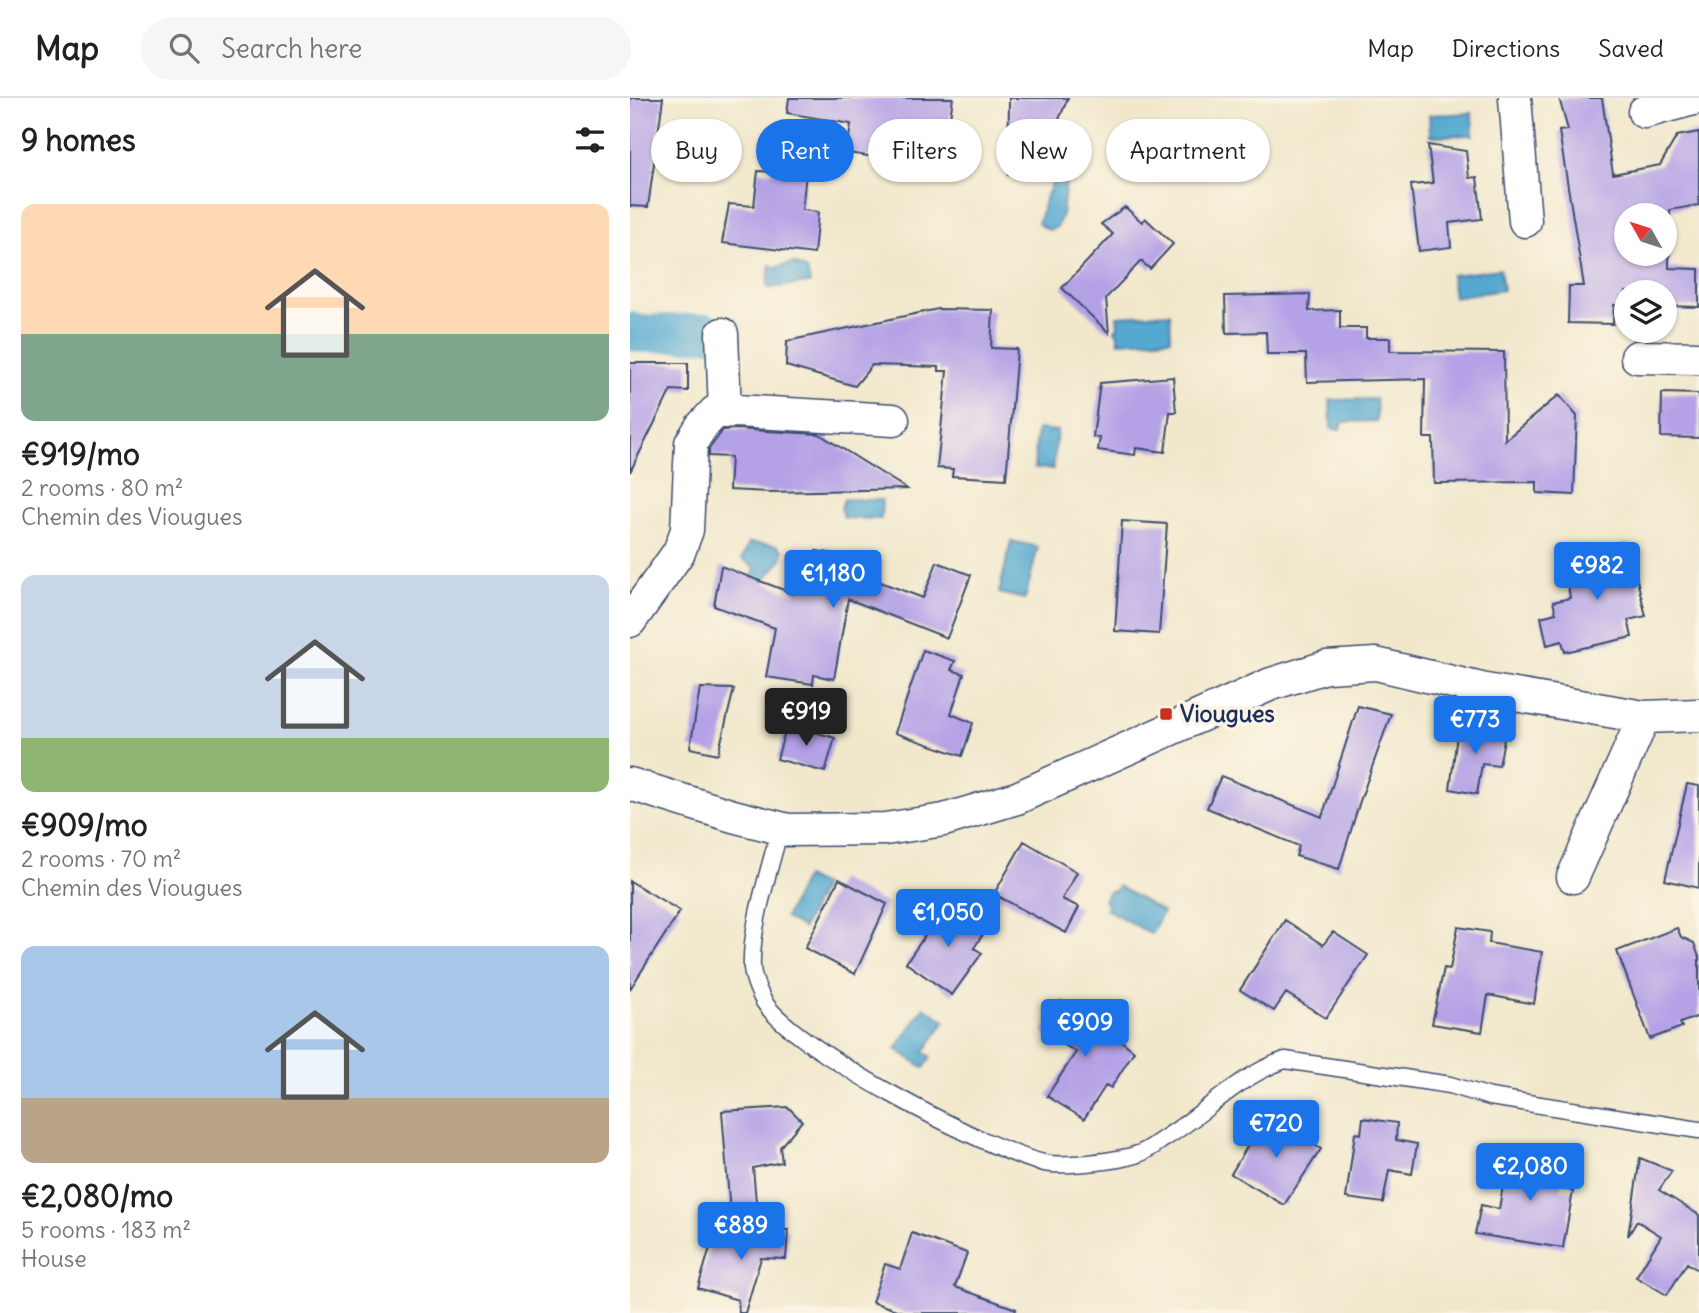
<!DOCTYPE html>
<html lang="en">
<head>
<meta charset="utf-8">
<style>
	body { margin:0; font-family:Delius,sans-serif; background:#f6f6f6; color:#202124; height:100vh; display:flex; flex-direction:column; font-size:26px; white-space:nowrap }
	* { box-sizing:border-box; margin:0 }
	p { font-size:23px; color:#757577 }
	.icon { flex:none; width:38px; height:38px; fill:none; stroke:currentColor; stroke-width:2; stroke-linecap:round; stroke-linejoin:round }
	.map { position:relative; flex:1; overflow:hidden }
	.side { display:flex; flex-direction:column; background:#fff; width:630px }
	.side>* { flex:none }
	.hud { position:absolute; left:21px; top:21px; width:665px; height:63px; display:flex; gap:14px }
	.needle { width:46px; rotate:309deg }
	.tools { position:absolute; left:984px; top:105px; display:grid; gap:14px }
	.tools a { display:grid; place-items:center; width:63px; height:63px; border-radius:50%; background:#fff; box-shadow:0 2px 5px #0004; font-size:35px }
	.price { position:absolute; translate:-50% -60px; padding:0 16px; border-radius:7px; background:#1a73e8; color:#fff; font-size:23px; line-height:46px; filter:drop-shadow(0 2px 4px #0008) }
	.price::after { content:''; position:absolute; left:50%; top:42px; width:21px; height:16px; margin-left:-10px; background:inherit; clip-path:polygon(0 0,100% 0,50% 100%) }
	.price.current { background:#222; color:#fff }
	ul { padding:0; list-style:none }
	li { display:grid; align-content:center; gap:14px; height:371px; padding:0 21px }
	li span { display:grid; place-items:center; height:217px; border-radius:14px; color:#555 }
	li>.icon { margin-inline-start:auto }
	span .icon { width:126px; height:126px; fill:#fffc; stroke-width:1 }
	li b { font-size:30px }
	h2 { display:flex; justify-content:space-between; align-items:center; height:84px; padding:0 21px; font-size:30px }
	.pill { padding:0 24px; border-radius:32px; background:#fff; box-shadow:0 2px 5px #0004; font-size:24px; line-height:63px }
	.pill.current { background:#1a73e8; color:#fff }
	header { display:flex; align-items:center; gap:42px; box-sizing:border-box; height:98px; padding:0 35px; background:#fff; border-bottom:2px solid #e0e0e0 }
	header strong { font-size:33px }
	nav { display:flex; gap:38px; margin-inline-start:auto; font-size:24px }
	.search { width:490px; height:63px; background:#f6f6f6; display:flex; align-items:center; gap:18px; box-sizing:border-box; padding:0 24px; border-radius:38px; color:#757577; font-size:26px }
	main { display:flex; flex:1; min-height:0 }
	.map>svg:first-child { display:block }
	.water { fill:#54a9d0; stroke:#386c97; stroke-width:2 }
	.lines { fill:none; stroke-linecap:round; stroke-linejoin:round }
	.canal { stroke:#54a9d0; stroke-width:38 }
	.building { fill:#b4a1e6; fill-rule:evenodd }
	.lane-casing { stroke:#3b4b6e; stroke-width:19 }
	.street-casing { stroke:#3b4b6e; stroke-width:35 }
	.lane { stroke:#fff; stroke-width:16 }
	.street { stroke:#fff; stroke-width:32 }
	.poi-dot { fill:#c8321e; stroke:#fcf5e5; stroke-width:2.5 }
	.labels { text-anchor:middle; stroke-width:7; stroke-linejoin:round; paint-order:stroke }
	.poi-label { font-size:23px; font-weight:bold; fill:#1b2f5e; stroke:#fcf5e5; text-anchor:start }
</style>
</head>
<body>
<header>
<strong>Map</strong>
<div class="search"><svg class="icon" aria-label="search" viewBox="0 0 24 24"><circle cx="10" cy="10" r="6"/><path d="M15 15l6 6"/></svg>Search here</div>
<nav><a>Map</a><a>Directions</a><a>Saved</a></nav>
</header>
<main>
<section class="side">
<h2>9 homes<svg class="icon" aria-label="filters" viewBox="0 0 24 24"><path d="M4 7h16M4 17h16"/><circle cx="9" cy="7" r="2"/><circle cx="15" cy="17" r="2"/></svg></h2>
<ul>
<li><span style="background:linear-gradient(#ffd9b3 60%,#7fa58c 0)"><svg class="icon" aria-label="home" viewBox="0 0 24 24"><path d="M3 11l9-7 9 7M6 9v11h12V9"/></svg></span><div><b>€919/mo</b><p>2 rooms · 80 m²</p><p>Chemin des Viougues</p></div></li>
<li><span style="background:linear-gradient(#c9d6e8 75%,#8fb573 0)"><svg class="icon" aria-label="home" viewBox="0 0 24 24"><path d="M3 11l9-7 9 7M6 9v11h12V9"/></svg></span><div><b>€909/mo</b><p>2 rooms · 70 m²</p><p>Chemin des Viougues</p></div></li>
<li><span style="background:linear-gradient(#a9c7e8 70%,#b9a48a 0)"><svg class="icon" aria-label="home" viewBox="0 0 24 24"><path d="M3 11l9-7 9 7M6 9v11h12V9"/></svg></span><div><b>€2,080/mo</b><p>5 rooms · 183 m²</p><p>House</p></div></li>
</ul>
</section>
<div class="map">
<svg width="1069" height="1215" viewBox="0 0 1069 1215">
	<rect width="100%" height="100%" fill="#fcf5e5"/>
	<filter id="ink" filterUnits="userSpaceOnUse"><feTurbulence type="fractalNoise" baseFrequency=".0143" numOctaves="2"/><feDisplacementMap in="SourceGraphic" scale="14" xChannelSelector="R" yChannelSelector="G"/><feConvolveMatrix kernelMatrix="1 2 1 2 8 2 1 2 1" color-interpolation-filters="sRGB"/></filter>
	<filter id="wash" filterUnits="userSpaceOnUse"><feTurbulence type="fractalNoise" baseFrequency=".00686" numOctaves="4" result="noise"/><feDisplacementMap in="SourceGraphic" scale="28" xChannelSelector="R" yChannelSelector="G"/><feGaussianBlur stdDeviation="1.57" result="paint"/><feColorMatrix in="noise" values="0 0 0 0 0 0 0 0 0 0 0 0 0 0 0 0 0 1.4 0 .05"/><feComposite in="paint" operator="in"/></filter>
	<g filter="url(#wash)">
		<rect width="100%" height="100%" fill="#f1e8cc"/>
		<path class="water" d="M842,15L843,37L800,38L799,17Z
			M425,79L436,83L432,116L427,129L419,132L408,126L415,102Z
			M163,165L177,172L180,185L139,190L137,188L140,167L145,170Z
			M870,171L873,192L824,199L821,177Z
			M540,215L541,241L489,244L488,237L485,232L488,228L487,218Z
			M746,301L747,323L713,324L709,332L701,330L700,302Z
			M407,331L427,333L423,371L404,370Z
			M214,401L252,402L251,421L214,420L211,410Z
			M381,443L408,449L395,501L369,495Z
			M119,445L147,447L153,452L152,461L131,486L121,479L126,470L112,461Z
			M175,779L193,788L173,830L155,820Z
			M488,788L533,814L521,836L476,811L477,807L474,802L479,793H485Z
			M294,909L315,923L294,954L301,959L294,970L266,951Z"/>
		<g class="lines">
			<path class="canal" d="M0,233L11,236L77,234"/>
		</g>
		<g id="blocks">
			<path class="building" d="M0,0H33L18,109L0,108Z
				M159,0H323L316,46L275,39L273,63L217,55L221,26L157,15Z
				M379,0H438L422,38L412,51V77H378Z
				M929,0H972L983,76L1030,67L1047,38L1069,34V107L1040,112L1039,170L1069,171V209L1034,208V194H996V207H984L983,226L938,225L939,188H954L929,33L938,32ZM996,117H1034V156H996Z
				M798,47L836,53L839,80L847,79L852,121L819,125L821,149L789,153L781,87L803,85Z
				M128,73L176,76L172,112L188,114L184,156L92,145L99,106L124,108Z
				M495,109L512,124L515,120L543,146L520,171L511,163L476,200L479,235L432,190L483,136L471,126Z
				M680,196L679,213L710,212V230H736V240H760V253L874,254L875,342L929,297L947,318L944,397L907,395V384L804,385L803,340H794L795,281L677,284L676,256H637L636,234L596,235L595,198Z
				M308,211L363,212L361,250L387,251L376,381L322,378L323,371L307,370L317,273H309V269L242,267L225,288L156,268L157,243Z
				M0,265H58V293L41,292L0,374Z
				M543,279L546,314H540L535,354L506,350L505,357L468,352L470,340L463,339L470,285Z
				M1032,295L1069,296V340L1031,339Z
				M105,331L189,336L277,391L139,394L99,392L101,359L79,358V351L93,332Z
				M492,423L537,426L529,536L485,533Z
				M998,446L1016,518L998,522L1002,539L935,554L932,543L917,547L911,519L926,515L923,504L940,500L938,487L942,486L937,468L969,459L967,453Z
				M186,453L240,461L237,479L293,500L307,464L341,477L317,540L218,501L204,581L184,577L183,586L136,579L145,530L84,508L91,468L164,496L165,490L178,492Z
				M293,552L325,563L321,572L334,576L321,616L343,625L332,658L265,635Z
				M70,590L104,591L88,656L60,650Z
				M728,608L761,616L730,703L709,771L666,758L669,748L577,710L591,678L692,719Z
				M157,626L205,640L195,674L147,661Z
				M828,629L876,630L869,668L852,666L847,696L820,691Z
				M1057,686L1069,688V790L1035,782Z
				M394,743L447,774L432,801L449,809L436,835L364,796Z
				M209,781L257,806L225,876L175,850Z
				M0,783L50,813L0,891Z
				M322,799L353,836L344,850L352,855L322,897L276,865Z
				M655,822L693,847L703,834L738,857L696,920L656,895L644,913L610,892Z
				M828,829L860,834L859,845L912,854L904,906L858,897L852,934L802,926L814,870L820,871Z
				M1047,830L1051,839L1064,845L1069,859V918L1050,925L1052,929L1020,941L987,853Z
				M432,903L471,927L504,953L481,990L476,987L454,1021L417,998L446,954L413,934Z
				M158,1009L172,1023L150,1049L152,1064L123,1070L128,1126L101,1128L92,1013Z
				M636,1017L691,1051L654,1107L601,1076Z
				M733,1020L767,1025L766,1042L787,1046L782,1076L759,1072L753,1105L716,1100L725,1035L731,1036Z
				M879,1053L936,1062L931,1091L943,1093L933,1150L845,1136L851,1107L869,1111Z
				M1010,1060L1042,1073L1029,1092L1069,1117V1173L1057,1165L1037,1197L1006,1179L1031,1138L1007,1123L998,1138Z
				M102,1130L158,1132L156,1161L131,1160L115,1215H109L108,1202L68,1190L82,1143L103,1148Z
				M282,1135L337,1155L325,1189L386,1211L385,1215H276L242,1204L255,1166L270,1171Z"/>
		</g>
	</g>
	<g filter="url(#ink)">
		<use href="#blocks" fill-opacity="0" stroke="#3b4b6e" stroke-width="2"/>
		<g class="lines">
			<g class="lane-casing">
				<path id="lane" d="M150,730C140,771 120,829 122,870C123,879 128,892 132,900C153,946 361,1054 414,1065C434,1069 488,1063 508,1056C518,1053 527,1045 535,1040C577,1014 608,978 655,962L820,987L860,999L1069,1032"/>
			</g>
			<g class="street-casing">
				<path id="street" d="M885,0L895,123
					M1014,14L1067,0
					M92,236L95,314
					M1007,259L1069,260
					M0,523L49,454L57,432L61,345L71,329L85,314L105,313L263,322
					M0,686L103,718L158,732L255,731L314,722L387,700L641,586L696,569L746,566L856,592L1014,619L1069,617
					M943,779L1014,619"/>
			</g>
			<use href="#lane" class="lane"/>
			<use href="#street" class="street"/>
		</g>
	</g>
	<rect class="poi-dot" x="529" y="609" width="14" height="14" rx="3.5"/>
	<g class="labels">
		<g class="poi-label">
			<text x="550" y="624">Viougues</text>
		</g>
	</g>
</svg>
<div class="tools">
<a><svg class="needle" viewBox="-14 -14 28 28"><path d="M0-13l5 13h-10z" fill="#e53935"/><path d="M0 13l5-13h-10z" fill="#757577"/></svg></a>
<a><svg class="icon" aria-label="layers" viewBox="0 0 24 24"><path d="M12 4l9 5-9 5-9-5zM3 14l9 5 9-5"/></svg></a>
</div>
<b class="price" style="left:967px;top:504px">€982</b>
<b class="price" style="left:203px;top:512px">€1,180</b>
<b class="price current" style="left:176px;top:650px">€919</b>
<b class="price" style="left:845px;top:658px">€773</b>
<b class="price" style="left:318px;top:851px">€1,050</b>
<b class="price" style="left:455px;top:961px">€909</b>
<b class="price" style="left:646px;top:1062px">€720</b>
<b class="price" style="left:900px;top:1105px">€2,080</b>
<b class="price" style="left:111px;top:1164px">€889</b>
<div class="hud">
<a class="pill">Buy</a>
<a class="pill current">Rent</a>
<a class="pill">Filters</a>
<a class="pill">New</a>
<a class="pill">Apartment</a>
</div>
</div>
</main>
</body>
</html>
